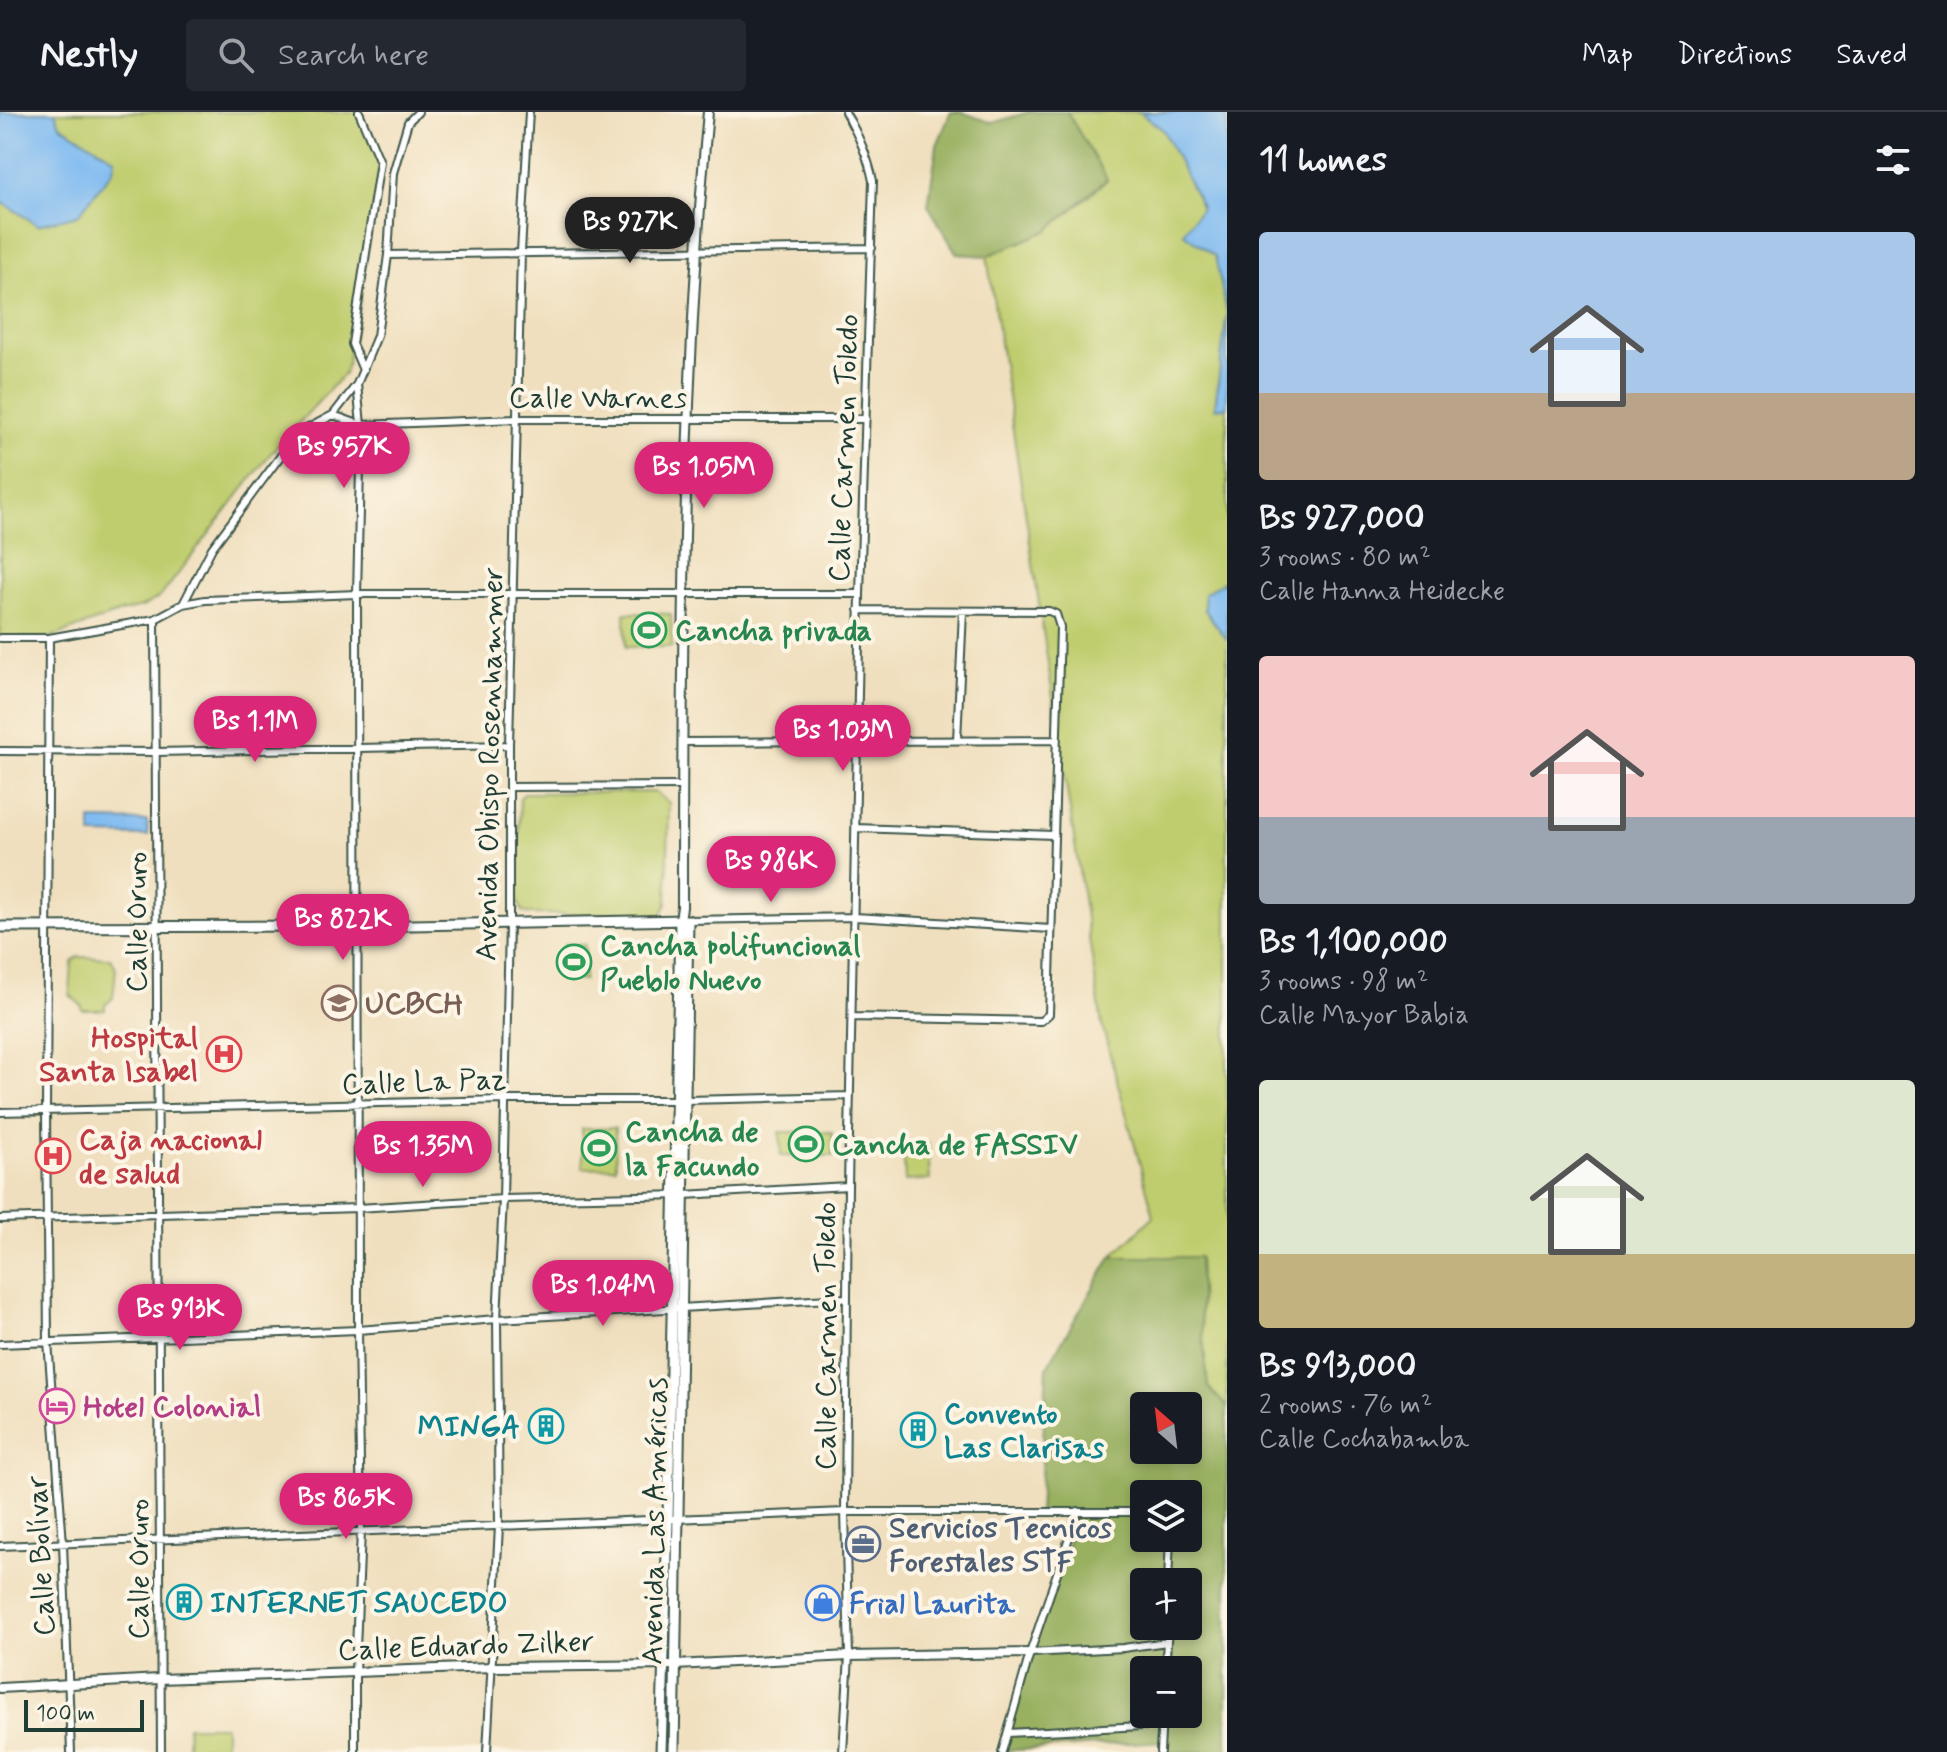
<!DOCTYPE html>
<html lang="en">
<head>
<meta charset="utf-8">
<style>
	body { margin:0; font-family:Mynerve,sans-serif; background:#242831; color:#f1f3f6; height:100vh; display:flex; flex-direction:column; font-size:30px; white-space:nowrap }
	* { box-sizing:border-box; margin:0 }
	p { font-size:26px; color:#9ea1a6 }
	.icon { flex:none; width:44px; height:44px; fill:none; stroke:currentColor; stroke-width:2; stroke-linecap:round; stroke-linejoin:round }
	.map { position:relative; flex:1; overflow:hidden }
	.panel { display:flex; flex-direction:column; background:#171b24; width:720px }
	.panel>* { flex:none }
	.needle { width:52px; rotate:332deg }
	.buttons { position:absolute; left:1130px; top:1280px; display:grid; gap:16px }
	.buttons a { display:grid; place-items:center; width:72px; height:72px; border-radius:8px; background:#171b24; box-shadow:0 4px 12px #0003; font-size:40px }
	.scale { position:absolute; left:24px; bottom:20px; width:120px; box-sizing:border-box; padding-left:8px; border:4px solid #1f3d34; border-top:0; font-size:22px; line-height:28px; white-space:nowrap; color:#1f3d34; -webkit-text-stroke:6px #fcf5e5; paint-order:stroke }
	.price { position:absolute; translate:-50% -68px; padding:0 18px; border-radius:28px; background:#db2777; color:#fff; font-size:26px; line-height:52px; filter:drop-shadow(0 2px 4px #0008) }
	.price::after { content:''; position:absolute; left:50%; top:48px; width:24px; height:18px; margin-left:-12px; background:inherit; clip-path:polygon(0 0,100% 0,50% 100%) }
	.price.current { background:#222; color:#fff }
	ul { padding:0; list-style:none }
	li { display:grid; align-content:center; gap:16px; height:424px; padding:0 32px }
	li span { display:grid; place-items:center; height:248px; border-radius:8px; color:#555 }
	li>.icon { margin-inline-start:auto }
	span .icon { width:144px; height:144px; fill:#fffc; stroke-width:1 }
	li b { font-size:34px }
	h2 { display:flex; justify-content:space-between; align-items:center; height:96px; padding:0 32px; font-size:34px }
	header { display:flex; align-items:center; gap:48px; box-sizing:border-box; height:112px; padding:0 40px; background:#171b24; border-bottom:2px solid #363941 }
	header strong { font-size:38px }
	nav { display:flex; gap:44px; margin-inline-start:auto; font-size:28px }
	.search { width:560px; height:72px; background:#242831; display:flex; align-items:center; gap:20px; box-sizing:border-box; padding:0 28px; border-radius:8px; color:#9ea1a6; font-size:30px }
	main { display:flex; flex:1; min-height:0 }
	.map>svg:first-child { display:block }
	.green { fill:#c0cd6e; stroke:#708551; stroke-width:2 }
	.forest { fill:#98b061; stroke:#5c764a; stroke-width:2; fill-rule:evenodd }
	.water { fill:#80bbf1; stroke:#507c92; stroke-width:2 }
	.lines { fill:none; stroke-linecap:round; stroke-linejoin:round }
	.minor-casing { stroke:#3e5549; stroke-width:10 }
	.tertiary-casing { stroke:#3e5549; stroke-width:12 }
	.secondary-casing { stroke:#3e5549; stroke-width:13 }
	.minor { stroke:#fff; stroke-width:6 }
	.tertiary { stroke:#fff; stroke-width:8 }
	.secondary { stroke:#fff; stroke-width:9 }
	.labels { text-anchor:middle; stroke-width:8; stroke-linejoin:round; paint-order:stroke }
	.street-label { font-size:30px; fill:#1f3d34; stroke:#fcf5e5 }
	.leisure-label { font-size:30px; font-weight:bold; fill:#27864d; stroke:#fcf5e5; text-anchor:start }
	.education-label { font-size:30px; font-weight:bold; fill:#785e54; stroke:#fcf5e5; text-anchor:start }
	.health-label { font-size:30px; font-weight:bold; fill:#be3a42; stroke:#fcf5e5; text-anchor:end }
	.hotel-label { font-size:30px; font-weight:bold; fill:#b23c85; stroke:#fcf5e5; text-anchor:start }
	.culture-label { font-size:30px; font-weight:bold; fill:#0d838f; stroke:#fcf5e5; text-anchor:start }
	.service-label { font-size:30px; font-weight:bold; fill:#4e5e75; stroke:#fcf5e5; text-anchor:start }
	.shop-label { font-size:30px; font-weight:bold; fill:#366cbe; stroke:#fcf5e5; text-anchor:start }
</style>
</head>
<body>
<header>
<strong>Nestly</strong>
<div class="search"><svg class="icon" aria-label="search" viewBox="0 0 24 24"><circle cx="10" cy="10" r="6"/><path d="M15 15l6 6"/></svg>Search here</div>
<nav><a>Map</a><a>Directions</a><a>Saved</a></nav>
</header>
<main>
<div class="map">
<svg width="1227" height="1640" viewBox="0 0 1227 1640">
	<rect width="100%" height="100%" fill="#fcf5e5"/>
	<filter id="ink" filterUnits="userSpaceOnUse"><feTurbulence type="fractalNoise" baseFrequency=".0125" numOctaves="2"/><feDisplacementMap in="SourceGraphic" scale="16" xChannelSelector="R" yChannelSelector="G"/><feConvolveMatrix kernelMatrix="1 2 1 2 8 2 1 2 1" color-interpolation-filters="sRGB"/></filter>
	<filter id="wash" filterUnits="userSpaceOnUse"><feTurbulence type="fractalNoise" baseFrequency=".006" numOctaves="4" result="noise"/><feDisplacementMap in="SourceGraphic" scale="32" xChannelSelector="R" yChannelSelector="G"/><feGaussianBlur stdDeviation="1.8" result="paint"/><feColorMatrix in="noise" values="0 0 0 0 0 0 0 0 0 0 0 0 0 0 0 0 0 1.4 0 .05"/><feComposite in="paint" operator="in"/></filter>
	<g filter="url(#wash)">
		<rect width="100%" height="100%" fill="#f0dfbe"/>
		<path class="green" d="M55,0H359L380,50L357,207L345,261L271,341L161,484L142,495L124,499L49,526H0V89L38,113L60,13Z
			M1067,0H1140L1163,18L1202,96L1184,121L1215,143L1227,201L1215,295H1227V477L1223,470L1205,498L1227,528V1295L1208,1275L1201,1207L1199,1145H1111L1154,1104L1102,913L987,144L1047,119L1107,68Z
			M625,501L671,502L672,535H626Z
			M655,680L669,691L667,792L661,803L531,802L523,800L517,788L520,686L525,681Z
			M564,832L585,833L584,868L563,867Z
			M78,845L111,846L116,856L113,886L105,893V898H82V894L70,883L72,850Z
			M615,1016L616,1055L583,1056L582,1017Z
			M780,1020H832L833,1044H781Z
			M928,1031L930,1068L905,1069L903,1033Z
			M188,1614H225V1636L187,1635Z"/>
		<path class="forest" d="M951,0H962L992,11L1029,0H1067L1107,67L1047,119L987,144L957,142L928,93L937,33Z
			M1111,1145H1199L1201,1207L1208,1275L1227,1295V1640H1165V1629L1002,1639L1030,1541L1078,1400H1039L1047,1255ZM1144,1294H1188V1338H1144ZM1144,1382H1188V1426H1144ZM1144,1470H1188V1514H1144ZM1144,1558H1188V1602H1144Z"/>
		<path class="water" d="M0,0H55L60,13L115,47L113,58L78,103L38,113L0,89Z
			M1140,0H1227V295L1215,296L1227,201L1215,144L1183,121L1202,96L1163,18Z
			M1223,470L1227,477V528L1205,498L1204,482Z
			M91,708L147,709L148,724L91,723Z"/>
	</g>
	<g filter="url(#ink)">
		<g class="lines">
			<g class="minor-casing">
				<path id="minor" d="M359,0L380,50L352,232L363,258
					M388,143L872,136
					M333,303L361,313L517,307H866
					M183,492L212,436L297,322L333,303L357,272L377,224L388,143L393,61L408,10L418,0
					M155,507L161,1640
					M0,526H49L155,507L183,492L205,488L357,482H860
					M49,526L46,1000L48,1229L63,1432L71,1640
					M957,628L963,499
					M683,630L1055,628
					M0,639L157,640L509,633
					M509,675L682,674
					M856,716L1053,723
					M688,808L855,805L1051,817
					M852,905L1041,909L1049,902L1060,515L1056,502L1049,499L859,498
					M0,1000L504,988H686L850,984
					M0,1107L358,1096L503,1087L684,1083L848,1074
					M0,1232L358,1218L497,1207L846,1186
					M0,1434L845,1400H1144
					M1168,1470L1170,1426
					M1030,1541L1123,1536L1167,1530L1168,1514
					M1165,1558L1167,1530
					M1008,1621L1161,1613
					M355,1640V1560L361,1419L358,1218L357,482L361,313L357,272
					M487,1640L499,1414L497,1207L503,1087L509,812V633L521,140L529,0
					M843,1640L849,1544L845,1400L848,1074L860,482L873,69C868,44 858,22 845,0
					M1002,1640L1030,1541L1078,1399
					M1160,1640L1162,1602"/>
			</g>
			<g class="tertiary-casing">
				<path id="tertiary" d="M680,808L682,795C682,530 683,264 708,0
					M0,1576L159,1567L493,1555L675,1553L849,1544L1030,1541"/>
			</g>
			<g class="secondary-casing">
				<path id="secondary" d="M0,815L358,814L688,808L674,1640
					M661,1640L668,1407L680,808"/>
			</g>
			<use href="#minor" class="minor"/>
			<use href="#tertiary" class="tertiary"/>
			<use href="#secondary" class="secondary"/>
		</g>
	</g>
	<defs>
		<g id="stadium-ring" transform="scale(1.8)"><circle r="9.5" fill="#fcf5e5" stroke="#2e9e5b" stroke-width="1.5"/><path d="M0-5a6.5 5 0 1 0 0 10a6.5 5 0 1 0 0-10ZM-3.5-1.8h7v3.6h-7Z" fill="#2e9e5b"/></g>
		<g id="university-ring" transform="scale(1.8)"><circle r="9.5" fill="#fcf5e5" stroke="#8d6e63" stroke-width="1.5"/><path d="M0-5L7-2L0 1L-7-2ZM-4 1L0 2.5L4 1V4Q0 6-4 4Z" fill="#8d6e63"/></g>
		<g id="hospital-ring" transform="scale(1.8)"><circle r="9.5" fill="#fcf5e5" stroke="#e0444e" stroke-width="1.5"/><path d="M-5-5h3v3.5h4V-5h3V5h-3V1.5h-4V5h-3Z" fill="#e0444e"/></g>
		<g id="hotel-ring" transform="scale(1.8)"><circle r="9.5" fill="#fcf5e5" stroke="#d1479c" stroke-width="1.5"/><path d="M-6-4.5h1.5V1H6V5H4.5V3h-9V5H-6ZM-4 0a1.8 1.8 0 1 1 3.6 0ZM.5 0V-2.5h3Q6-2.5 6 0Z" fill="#d1479c"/></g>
		<g id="building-ring" transform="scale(1.8)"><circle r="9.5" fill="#fcf5e5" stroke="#0f9aa8" stroke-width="1.5"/><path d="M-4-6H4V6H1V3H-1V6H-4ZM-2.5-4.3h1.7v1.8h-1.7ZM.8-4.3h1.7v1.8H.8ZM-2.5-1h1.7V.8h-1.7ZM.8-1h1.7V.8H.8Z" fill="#0f9aa8"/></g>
		<g id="office-ring" transform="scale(1.8)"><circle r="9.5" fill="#fcf5e5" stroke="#5c6f8a" stroke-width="1.5"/><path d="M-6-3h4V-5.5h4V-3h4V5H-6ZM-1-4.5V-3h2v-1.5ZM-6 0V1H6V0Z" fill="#5c6f8a"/></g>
		<g id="shop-ring" transform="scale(1.8)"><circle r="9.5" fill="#fcf5e5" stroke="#3f7fe0" stroke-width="1.5"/><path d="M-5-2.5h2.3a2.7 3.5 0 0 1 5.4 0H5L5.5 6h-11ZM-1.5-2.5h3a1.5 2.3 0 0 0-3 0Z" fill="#3f7fe0"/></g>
	</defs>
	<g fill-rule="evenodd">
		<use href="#stadium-ring" x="649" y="518"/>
		<use href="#stadium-ring" x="574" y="850"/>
		<use href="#university-ring" x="339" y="891"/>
		<use href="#hospital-ring" x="224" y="942"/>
		<use href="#stadium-ring" x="806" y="1032"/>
		<use href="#stadium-ring" x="599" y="1036"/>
		<use href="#hospital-ring" x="53" y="1044"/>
		<use href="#hotel-ring" x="57" y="1294"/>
		<use href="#building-ring" x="546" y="1314"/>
		<use href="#building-ring" x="918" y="1318"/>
		<use href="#office-ring" x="863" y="1432"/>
		<use href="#building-ring" x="184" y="1490"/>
		<use href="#shop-ring" x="823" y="1491"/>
	</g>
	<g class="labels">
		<g class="street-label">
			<text x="598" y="295">Calle Warnes</text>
			<text transform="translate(843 336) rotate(-88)" y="10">Calle Carmen Toledo</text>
			<text transform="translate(489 652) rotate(-89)" y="10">Avenida Obispo Rosenhammer</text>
			<text transform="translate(136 810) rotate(-90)" y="10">Calle Oruro</text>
			<text transform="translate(424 969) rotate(-2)" y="10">Calle La Paz</text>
			<text transform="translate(825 1224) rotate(-90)" y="10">Calle Carmen Toledo</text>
			<text transform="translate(654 1409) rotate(-89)" y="10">Avenida Las Américas</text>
			<text transform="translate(40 1444) rotate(-93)" y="10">Calle Bolívar</text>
			<text transform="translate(138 1457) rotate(-90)" y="10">Calle Oruro</text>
			<text transform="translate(466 1533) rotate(-2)" y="10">Calle Eduardo Zilker</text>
		</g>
		<g class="leisure-label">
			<text x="675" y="528">Cancha privada</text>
			<text x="600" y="843">Cancha polifuncional<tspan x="600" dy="34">Pueblo Nuevo</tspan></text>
			<text x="625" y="1029">Cancha de<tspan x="625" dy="34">la Facundo</tspan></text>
			<text x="832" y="1042">Cancha de FASSIV</text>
		</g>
		<g class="education-label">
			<text x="365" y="901">UCBCH</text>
		</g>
		<g class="health-label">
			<text x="198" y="935">Hospital<tspan x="198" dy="34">Santa Isabel</tspan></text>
			<text x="79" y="1037" text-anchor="start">Caja nacional<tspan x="79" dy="34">de salud</tspan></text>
		</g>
		<g class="hotel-label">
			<text x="83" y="1304">Hotel Colonial</text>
		</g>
		<g class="culture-label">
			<text x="944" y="1311">Convento<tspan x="944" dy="34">Las Clarisas</tspan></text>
			<text x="520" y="1324" text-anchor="end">MINGA</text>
			<text x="210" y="1500">INTERNET SAUCEDO</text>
		</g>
		<g class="service-label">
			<text x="889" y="1425">Servicios Tecnicos<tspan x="889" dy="34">Forestales STF</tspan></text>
		</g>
		<g class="shop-label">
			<text x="849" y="1501">Frial Laurita</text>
		</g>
	</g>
</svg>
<div class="buttons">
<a><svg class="needle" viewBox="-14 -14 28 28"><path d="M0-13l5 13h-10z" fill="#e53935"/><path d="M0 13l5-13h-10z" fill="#9ea1a6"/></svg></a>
<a><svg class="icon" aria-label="layers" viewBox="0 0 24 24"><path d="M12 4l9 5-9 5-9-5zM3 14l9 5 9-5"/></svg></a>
<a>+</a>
<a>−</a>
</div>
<div class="scale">100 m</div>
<b class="price current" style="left:630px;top:153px">Bs 927K</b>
<b class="price" style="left:344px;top:378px">Bs 957K</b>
<b class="price" style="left:704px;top:398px">Bs 1.05M</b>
<b class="price" style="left:255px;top:652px">Bs 1.1M</b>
<b class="price" style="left:843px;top:661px">Bs 1.03M</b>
<b class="price" style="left:771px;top:792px">Bs 986K</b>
<b class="price" style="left:343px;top:850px">Bs 822K</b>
<b class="price" style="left:423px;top:1077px">Bs 1.35M</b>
<b class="price" style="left:603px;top:1216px">Bs 1.04M</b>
<b class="price" style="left:180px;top:1240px">Bs 913K</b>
<b class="price" style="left:346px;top:1429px">Bs 865K</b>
</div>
<section class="panel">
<h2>11 homes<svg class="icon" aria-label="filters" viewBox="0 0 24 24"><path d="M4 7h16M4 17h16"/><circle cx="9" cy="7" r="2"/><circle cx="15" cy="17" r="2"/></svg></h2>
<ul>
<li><span style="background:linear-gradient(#a9c7e8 65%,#b9a48a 0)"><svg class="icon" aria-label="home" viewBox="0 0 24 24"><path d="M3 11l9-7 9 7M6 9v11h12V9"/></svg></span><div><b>Bs 927,000</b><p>3 rooms · 80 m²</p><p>Calle Hanna Heidecke</p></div></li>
<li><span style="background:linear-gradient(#f6c9c9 65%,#9aa5b1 0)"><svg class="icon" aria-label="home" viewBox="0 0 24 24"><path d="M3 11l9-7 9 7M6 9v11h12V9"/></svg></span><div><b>Bs 1,100,000</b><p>3 rooms · 98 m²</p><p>Calle Mayor Babia</p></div></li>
<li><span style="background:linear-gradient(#dfe7d0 70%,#c2b280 0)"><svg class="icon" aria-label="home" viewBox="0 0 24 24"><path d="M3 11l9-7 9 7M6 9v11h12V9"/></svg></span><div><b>Bs 913,000</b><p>2 rooms · 76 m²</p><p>Calle Cochabamba</p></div></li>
</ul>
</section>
</main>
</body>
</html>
